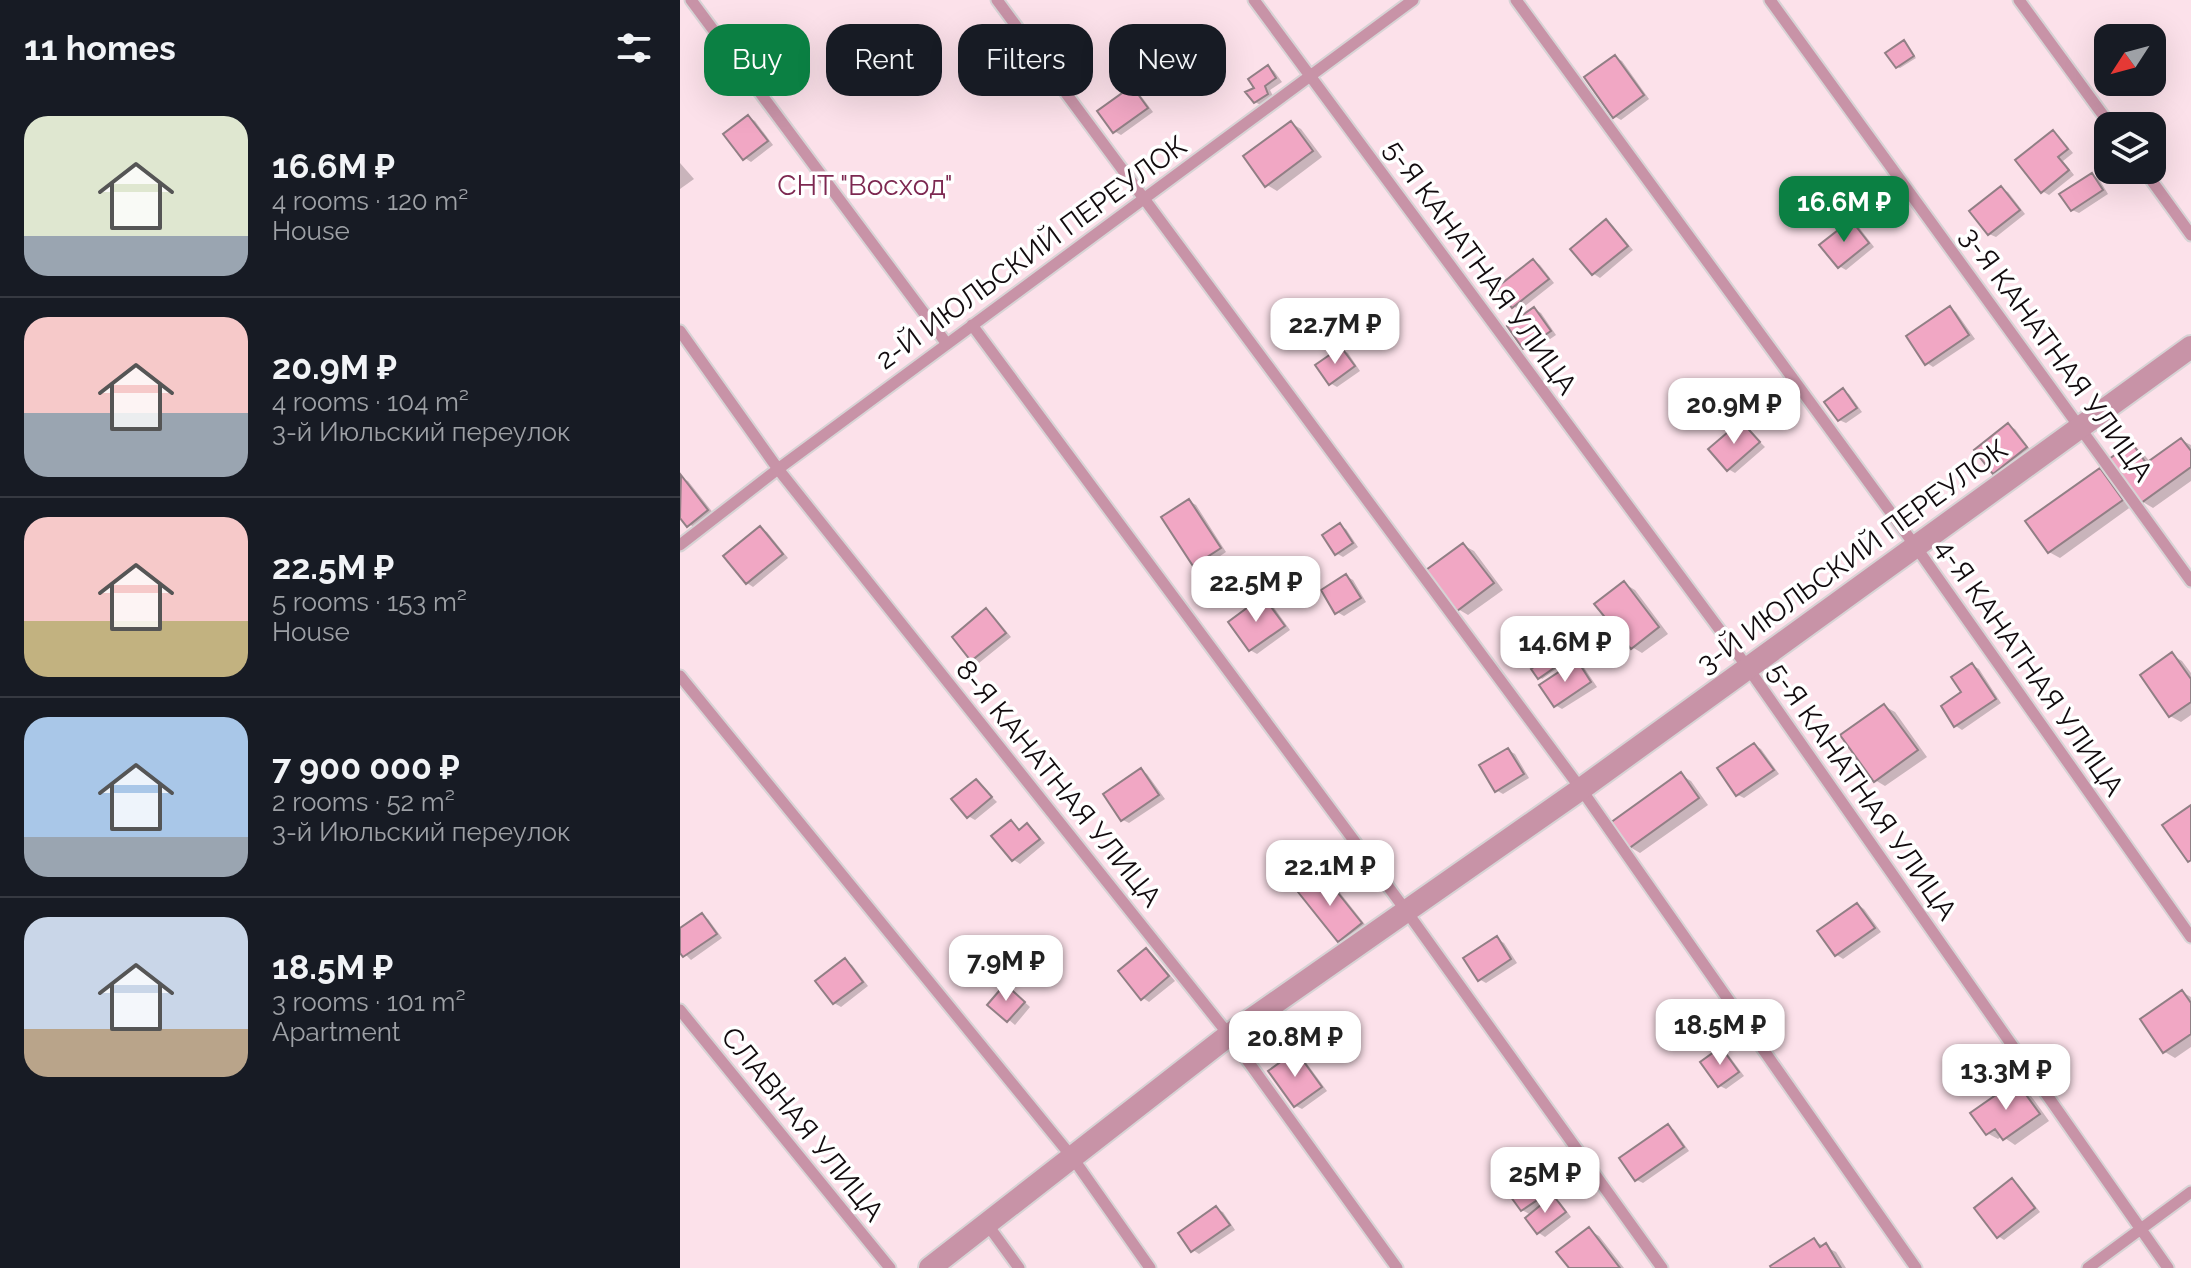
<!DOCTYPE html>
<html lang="en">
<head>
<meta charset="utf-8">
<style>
	body { margin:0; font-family:Raleway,sans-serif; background:#20242c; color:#f1f3f6; height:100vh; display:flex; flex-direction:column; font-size:30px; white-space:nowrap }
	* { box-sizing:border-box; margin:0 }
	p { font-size:26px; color:#9ea1a6 }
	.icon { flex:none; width:44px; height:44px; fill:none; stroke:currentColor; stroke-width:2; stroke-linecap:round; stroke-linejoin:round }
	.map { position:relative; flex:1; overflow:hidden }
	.side { display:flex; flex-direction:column; background:#171b24; width:680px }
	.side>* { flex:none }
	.top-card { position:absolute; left:24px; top:24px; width:760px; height:72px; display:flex; gap:16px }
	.needle { width:52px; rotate:234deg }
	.fabs { position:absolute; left:1414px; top:24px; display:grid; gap:16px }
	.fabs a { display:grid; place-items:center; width:72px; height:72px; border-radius:16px; background:#171b24; box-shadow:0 8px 32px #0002; font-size:40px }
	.price { position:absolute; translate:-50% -68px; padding:0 18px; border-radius:16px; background:#fff; color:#222; font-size:26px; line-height:52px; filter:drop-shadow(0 2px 4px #0008) }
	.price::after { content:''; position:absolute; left:50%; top:48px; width:24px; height:18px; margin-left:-12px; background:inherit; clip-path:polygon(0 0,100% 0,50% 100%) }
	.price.current { background:#0b8043; color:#fff }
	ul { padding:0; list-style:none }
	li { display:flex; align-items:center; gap:24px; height:200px; padding:0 24px }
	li+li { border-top:2px solid #363941 }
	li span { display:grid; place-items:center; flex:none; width:224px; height:160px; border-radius:24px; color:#555 }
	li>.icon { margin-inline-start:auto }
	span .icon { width:96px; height:96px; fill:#fffc; stroke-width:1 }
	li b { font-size:34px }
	h2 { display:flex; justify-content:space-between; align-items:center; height:96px; padding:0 24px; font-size:34px }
	.pill { padding:0 28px; border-radius:24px; background:#171b24; box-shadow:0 8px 32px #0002; font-size:28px; line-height:72px }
	.pill.current { background:#0b8043; color:#fff }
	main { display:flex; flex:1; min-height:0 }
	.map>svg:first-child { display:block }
	.green { fill:#fce1ea; fill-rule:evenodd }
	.shadow { fill:#0003 }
	.building { fill:#f1a7c4; stroke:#917f85; stroke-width:2 }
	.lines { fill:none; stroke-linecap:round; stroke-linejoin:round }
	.service-casing { stroke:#d7d3d5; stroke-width:15 }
	.minor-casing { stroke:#d7d3d5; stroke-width:26 }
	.service { stroke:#c893a7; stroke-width:11 }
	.minor { stroke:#c893a7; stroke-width:22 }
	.labels { text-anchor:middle; stroke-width:7; stroke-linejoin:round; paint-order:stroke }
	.park-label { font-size:28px; fill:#7d2851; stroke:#fff }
	.street-label { font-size:28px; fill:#120b0e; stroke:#fff }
</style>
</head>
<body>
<main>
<section class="side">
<h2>11 homes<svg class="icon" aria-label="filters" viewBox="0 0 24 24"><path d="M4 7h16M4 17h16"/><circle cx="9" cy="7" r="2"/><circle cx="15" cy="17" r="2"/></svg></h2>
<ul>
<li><span style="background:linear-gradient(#dfe7d0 75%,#9aa5b1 0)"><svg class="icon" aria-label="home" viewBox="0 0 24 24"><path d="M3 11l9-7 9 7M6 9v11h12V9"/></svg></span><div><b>16.6M ₽</b><p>4 rooms · 120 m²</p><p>House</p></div></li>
<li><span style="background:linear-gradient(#f6c9c9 60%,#9aa5b1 0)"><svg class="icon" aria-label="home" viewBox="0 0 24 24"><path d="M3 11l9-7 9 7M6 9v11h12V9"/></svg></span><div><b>20.9M ₽</b><p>4 rooms · 104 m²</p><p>3-й Июльский переулок</p></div></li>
<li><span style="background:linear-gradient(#f6c9c9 65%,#c2b280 0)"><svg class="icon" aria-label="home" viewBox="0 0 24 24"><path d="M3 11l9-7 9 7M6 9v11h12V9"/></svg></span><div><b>22.5M ₽</b><p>5 rooms · 153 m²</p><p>House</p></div></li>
<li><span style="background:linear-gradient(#a9c7e8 75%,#9aa5b1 0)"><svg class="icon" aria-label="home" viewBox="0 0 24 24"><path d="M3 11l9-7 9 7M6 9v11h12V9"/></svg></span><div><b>7 900 000 ₽</b><p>2 rooms · 52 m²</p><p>3-й Июльский переулок</p></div></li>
<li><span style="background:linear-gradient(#c9d6e8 70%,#b9a48a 0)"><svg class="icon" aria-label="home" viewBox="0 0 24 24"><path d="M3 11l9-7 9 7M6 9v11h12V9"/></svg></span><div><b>18.5M ₽</b><p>3 rooms · 101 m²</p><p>Apartment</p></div></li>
</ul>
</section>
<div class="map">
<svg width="1511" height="1268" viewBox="0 0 1511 1268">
	<rect width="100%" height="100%" fill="#fdf9fb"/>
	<path class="green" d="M0,0H1511V1268H0ZM1428,38H1472V82H1428ZM1428,126H1472V170H1428Z"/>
	<path class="shadow" d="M1224,43L1236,58L1220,68L1217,67Z
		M935,57L942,61L969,99L941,120L934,116Z
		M588,67L594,71L602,82L590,90L594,98L582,106L575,102L577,89Z
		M452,88L458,92L473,112L441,135L434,131Z
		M68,117L75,121L93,145L71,162L65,158Z
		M611,123L621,129L642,157L597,191L587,185Z
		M1373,132L1379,136L1393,153L1383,161L1394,175L1369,195L1362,191Z
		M0,163L14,179L0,189Z
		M1412,175L1419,179L1428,194L1399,213L1392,210Z
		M1321,189L1328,192L1345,214L1316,237L1309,234Z
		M926,222L933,226L953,250L920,278L914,274L893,249Z
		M1171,222L1178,226L1194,247L1166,270L1159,266Z
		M854,261L860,265L874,283L840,310L833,306Z
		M1270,308L1276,312L1295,339L1253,367L1247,363Z
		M854,309L861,313L876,335L851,352L844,348Z
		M661,349L668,353L680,371L657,387L650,383Z
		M1163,391L1169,394L1182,412L1166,423L1159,420Z
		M1061,423L1085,447L1055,473L1048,469Z
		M1328,426L1335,429L1352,452L1320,477L1314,473Z
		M1501,440L1511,445V481L1473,508L1463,502L1432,460L1452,445L1462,452L1470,462Z
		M1420,470L1430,476L1452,506L1380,558L1369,552Z
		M0,478L8,481L34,514L15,529L0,514Z
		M509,501L516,505L546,552L521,569L514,565Z
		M660,526L666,529L678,547L663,557L656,553Z
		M80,528L87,532L108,558L73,587L67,583Z
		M783,545L794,551L823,590L788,615L778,609Z
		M666,576L673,580L686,602L664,616L657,612Z
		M945,584L955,590L988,634L962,653L952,647Z
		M583,598L590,602L610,630L577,654L570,650Z
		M306,611L313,615L331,637L299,663L292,659Z
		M880,655L885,663L862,679L860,677Z
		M1492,655L1502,661L1511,673V715L1501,722L1490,716Z
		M897,662L903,666L917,687L882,709L875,705Z
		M1292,665L1299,669L1321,703L1282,730L1276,726L1263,707L1284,693Z
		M1204,706L1215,712L1247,757L1205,786L1195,780Z
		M1074,745L1081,749L1099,774L1064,798L1058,795Z
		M828,750L835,754L849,778L823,794L816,790Z
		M461,770L467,774L485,799L449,823L443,820Z
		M1001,775L1011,781L1028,805L960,853L950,847Z
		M296,781L317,802L295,820L288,816Z
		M331,822L341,831L347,826L354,830L365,843L340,864L334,860L314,836Z
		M643,875L649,879L687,927L666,944L659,940Z
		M1178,905L1184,909L1201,932L1163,959L1157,955L1140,932Z
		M22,916L28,919L42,938L11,960L0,949V931Z
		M817,939L824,943L837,963L806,983L799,979Z
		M466,950L472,954L495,981L469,1002L463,998Z
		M165,961L172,965L188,986L161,1007L154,1003Z
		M332,990L350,1007L335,1025L310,1004Z
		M1502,992L1511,997V1047L1495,1058L1485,1052Z
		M1041,1049L1047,1053L1064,1076L1046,1089L1040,1086Z
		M616,1053L622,1057L647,1091L622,1109L616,1106Z
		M1336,1083L1346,1089L1369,1121L1335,1145L1322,1136L1318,1139L1307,1133Z
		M988,1126L994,1130L1009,1151L963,1183L957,1180Z
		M859,1174L865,1178L877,1194L872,1197L880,1202L891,1217L865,1237L859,1233L851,1215L842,1210Z
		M1332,1181L1338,1184L1360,1212L1324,1240L1318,1236Z
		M536,1209L543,1212L555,1230L519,1254L513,1250Z
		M909,1230L919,1236L944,1268H892Z
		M1134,1241L1156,1252L1166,1268H1094Z"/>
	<path class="building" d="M1224,40L1234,56L1216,68L1205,53Z
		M935,55L964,95L933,118L904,77Z
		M588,65L596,78L585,86L588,94L574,103L565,92L574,88L568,79Z
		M452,86L468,108L433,133L417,111Z
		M68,115L88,141L63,160L43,134Z
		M611,121L633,151L585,187L563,156Z
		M1373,130L1388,149L1378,157L1389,170L1361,193L1335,160Z
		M1412,173L1423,190L1391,211L1379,194Z
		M1321,186L1340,210L1308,235L1289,211Z
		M926,219L948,246L912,275L890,249Z
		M1171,220L1189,243L1158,268L1139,245Z
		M853,259L869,279L832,308L816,288Z
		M1270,306L1289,335L1245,365L1226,336Z
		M854,307L871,331L843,349L827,326Z
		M661,347L675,366L649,385L635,365Z
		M1163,388L1177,408L1158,421L1144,402Z
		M1061,421L1080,442L1047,471L1028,449Z
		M1328,423L1347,447L1313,474L1294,450Z
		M1501,438L1511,451V467L1461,503L1429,459L1452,443L1466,463Z
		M1420,468L1443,500L1368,553L1345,521Z
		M1,475L28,510L7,527L0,518Z
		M509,499L541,548L513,566L481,517Z
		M660,523L673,543L655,555L642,535Z
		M80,526L103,554L66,584L43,556Z
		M783,543L814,583L777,611L746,570Z
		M666,574L681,598L655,614L641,590Z
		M944,581L979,627L951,649L914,604Z
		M583,596L605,626L569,651L548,622Z
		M306,608L326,633L291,661L272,637Z
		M877,651L884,661L858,679L851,669Z
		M1492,652L1511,679V702L1489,717L1460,675Z
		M897,660L911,682L874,707L859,685Z
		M1292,663L1316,699L1274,727L1261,706L1281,692L1271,677Z
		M1204,704L1238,750L1194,782L1160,735Z
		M1074,743L1094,770L1056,796L1037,768Z
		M828,748L844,774L815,792L799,765Z
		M461,768L479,795L441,821L423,794Z
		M1001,772L1019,798L948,849L930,823Z
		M296,779L312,797L287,818L271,799Z
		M1511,805V860L1508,862L1482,825Z
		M331,820L339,830L347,823L360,839L332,861L311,836Z
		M642,873L682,923L658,942L618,892Z
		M1177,903L1195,928L1155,956L1137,931Z
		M22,913L37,934L3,957L0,953V928Z
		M817,936L831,959L798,981L783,958Z
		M466,948L489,976L461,1000L438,971Z
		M165,958L183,982L153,1004L135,981Z
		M325,984L345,1002L327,1022L307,1005Z
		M1502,990L1511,1003V1034L1483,1053L1460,1019Z
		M1041,1047L1059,1072L1038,1087L1020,1062Z
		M616,1051L642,1087L614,1107L588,1071Z
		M1336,1081L1360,1114L1323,1140L1315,1129L1306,1135L1290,1113Z
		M988,1124L1004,1147L955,1181L939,1158Z
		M858,1172L872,1190L841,1211L828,1193Z
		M1332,1178L1355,1208L1317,1238L1294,1208Z
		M873,1195L886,1212L857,1234L845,1218Z
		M536,1206L550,1225L511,1252L498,1233Z
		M909,1227L940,1268H889L876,1252Z
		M1134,1238L1140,1247L1146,1243L1161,1268H1091L1090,1266Z"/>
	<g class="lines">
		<g class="service-casing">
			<path id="service" d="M11,0L267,344
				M317,0L901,789L1236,1268
				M574,0L1068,668L1488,1268
				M836,0L1236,547L1511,937
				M1090,0L1511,581
				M1339,0L1431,126
				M1464,170L1511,235
				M292,325L727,912L982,1268
				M0,331L98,469L549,1035L717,1268
				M0,545L98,469L733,0
				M0,676L392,1157L470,1268
				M0,1010L210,1268
				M307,1224L339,1268
				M1408,1268L1511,1192"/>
		</g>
		<g class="minor-casing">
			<path id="minor" d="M250,1268L549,1035L901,789L1511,347"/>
		</g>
		<use href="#service" class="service"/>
		<use href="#minor" class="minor"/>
	</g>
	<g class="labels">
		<g class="park-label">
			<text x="185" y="195">СНТ "Восход"</text>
		</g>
		<g class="street-label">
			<text transform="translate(351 252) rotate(-36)" y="10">2-Й ИЮЛЬСКИЙ ПЕРЕУЛОК</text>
			<text transform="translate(801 267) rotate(54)" y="10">5-Я КАНАТНАЯ УЛИЦА</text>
			<text transform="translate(1377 354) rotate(54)" y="10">3-Я КАНАТНАЯ УЛИЦА</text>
			<text transform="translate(1172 556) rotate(-36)" y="10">3-Й ИЮЛЬСКИЙ ПЕРЕУЛОК</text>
			<text transform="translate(1350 667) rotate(55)" y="10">4-Я КАНАТНАЯ УЛИЦА</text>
			<text transform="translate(379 783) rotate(51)" y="10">8-Я КАНАТНАЯ УЛИЦА</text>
			<text transform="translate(1183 791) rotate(55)" y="10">5-Я КАНАТНАЯ УЛИЦА</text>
			<text transform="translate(123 1124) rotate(51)" y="10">СЛАВНАЯ УЛИЦА</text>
		</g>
	</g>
</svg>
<div class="fabs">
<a><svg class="needle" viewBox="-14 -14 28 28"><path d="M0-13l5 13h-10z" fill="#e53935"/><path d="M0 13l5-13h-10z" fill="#9ea1a6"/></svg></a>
<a><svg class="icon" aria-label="layers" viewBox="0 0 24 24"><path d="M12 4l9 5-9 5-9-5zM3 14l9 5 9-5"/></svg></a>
</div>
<b class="price current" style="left:1164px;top:244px">16.6M ₽</b>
<b class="price" style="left:655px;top:366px">22.7M ₽</b>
<b class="price" style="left:1054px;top:446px">20.9M ₽</b>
<b class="price" style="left:576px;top:624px">22.5M ₽</b>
<b class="price" style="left:885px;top:684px">14.6M ₽</b>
<b class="price" style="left:650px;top:908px">22.1M ₽</b>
<b class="price" style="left:326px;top:1003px">7.9M ₽</b>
<b class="price" style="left:1040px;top:1067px">18.5M ₽</b>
<b class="price" style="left:615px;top:1079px">20.8M ₽</b>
<b class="price" style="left:1326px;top:1112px">13.3M ₽</b>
<b class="price" style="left:865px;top:1215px">25M ₽</b>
<div class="top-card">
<a class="pill current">Buy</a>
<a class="pill">Rent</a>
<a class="pill">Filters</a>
<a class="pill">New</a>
</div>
</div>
</main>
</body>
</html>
